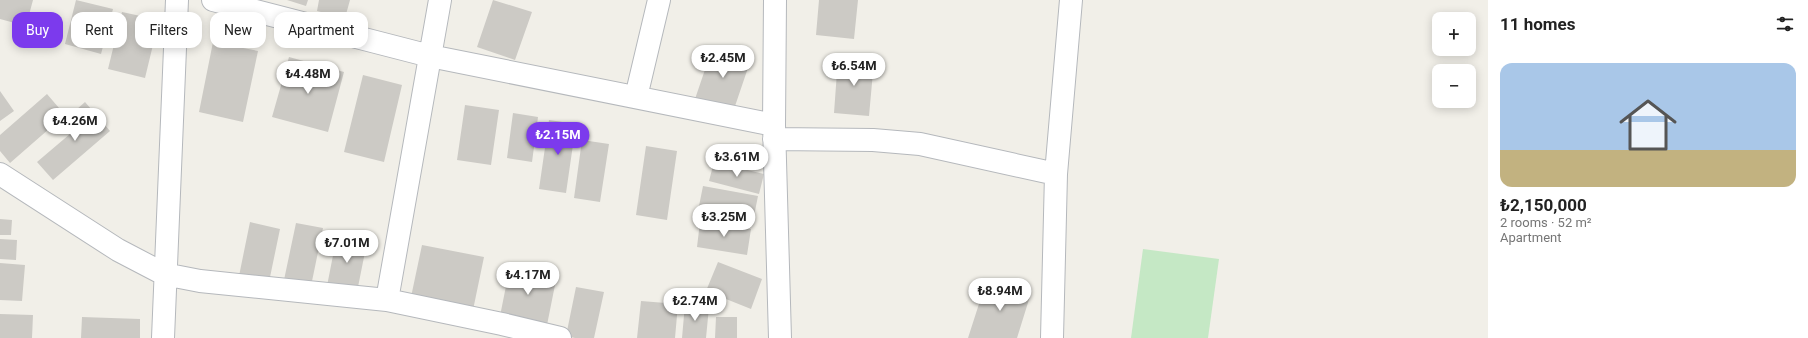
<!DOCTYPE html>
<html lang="en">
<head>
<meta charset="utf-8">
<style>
	body { margin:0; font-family:Roboto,sans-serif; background:#f6f6f6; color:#222; height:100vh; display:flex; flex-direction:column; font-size:15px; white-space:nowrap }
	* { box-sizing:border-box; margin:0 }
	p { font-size:13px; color:#767676 }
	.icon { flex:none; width:22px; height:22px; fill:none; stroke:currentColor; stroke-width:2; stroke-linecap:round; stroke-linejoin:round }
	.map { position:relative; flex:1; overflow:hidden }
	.drawer { display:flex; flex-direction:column; background:#fff; width:320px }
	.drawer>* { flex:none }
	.guide { position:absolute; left:12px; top:12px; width:380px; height:36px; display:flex; gap:8px }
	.tools { position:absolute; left:1432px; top:12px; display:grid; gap:8px }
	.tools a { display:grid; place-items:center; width:44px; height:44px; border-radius:8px; background:#fff; box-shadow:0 2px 10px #0003; font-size:20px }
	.price { position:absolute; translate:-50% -34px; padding:0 9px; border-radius:14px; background:#fff; color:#222; font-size:13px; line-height:26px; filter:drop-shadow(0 1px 2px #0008) }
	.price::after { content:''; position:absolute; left:50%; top:24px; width:12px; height:9px; margin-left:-6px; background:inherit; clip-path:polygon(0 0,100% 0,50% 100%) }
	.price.on { background:#7c3aed; color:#fff }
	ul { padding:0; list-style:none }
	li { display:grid; align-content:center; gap:8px; height:212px; padding:0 12px }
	li span { display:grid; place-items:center; height:124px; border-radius:12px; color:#555 }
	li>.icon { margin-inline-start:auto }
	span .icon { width:72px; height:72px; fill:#fffc; stroke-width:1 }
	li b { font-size:17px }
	h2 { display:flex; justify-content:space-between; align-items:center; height:48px; padding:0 12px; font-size:17px }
	.pill { padding:0 14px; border-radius:12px; background:#fff; box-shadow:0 2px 10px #0003; font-size:14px; line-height:36px }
	.pill.on { background:#7c3aed; color:#fff }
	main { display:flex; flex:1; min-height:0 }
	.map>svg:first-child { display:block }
	.green { fill:#c5e8c5 }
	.building { fill:#cccac5 }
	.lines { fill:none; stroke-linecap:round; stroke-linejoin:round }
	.minor-casing { stroke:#b5b8bc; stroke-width:24 }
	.minor { stroke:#fff; stroke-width:22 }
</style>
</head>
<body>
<main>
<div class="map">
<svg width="1488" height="338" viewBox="0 0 1488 338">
	<rect width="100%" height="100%" fill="#f1efe8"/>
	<path class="green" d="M1143,249L1219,259L1208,338H1131Z"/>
	<path class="building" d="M0,0H33L26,26L0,19Z
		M76,0L113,9L101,54L65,44Z
		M287,0H308L306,6Z
		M319,0H350L345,18L317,11Z
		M493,0L532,12L515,60L477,47Z
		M819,0H858L854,39L816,35Z
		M122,12L159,20L145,78L108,69Z
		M213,42L258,51L243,122L199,112Z
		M713,46L751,59L733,112L695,99Z
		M289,57L344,72L328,132L272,117Z
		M838,58L874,61L869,116L834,113Z
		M363,75L402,85L384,162L344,152Z
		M0,91L14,111L0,121Z
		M47,94L65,115L10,163L0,151V135Z
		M85,102L110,131L53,180L37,162L77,128L67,118Z
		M465,105L499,110L491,165L457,160Z
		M513,113L538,117L532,162L507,158Z
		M549,120L576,124L566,193L539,189Z
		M582,140L609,144L600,202L574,198Z
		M646,146L677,151L667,220L636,215Z
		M714,162L764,174L759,194L709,181Z
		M703,186L758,196L753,221L698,211Z
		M0,219L12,220L11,235H0Z
		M250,222L280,229L269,282L239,276Z
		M700,222L751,229L747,255L697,247Z
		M296,223L323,228L311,286L284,280Z
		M337,235L367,242L357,292L327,286Z
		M0,239L17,240L16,260L0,259Z
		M422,245L484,257L473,310L411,297Z
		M718,262L762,279L751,309L706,291Z
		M0,263L25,265L22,301L0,300Z
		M510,266L557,275L547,325L500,316Z
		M987,279L1031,293L1017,338H968Z
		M576,287L604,292L594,338H575L566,336Z
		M641,301L678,304L675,338H637Z
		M685,304L709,307L706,338H682Z
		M0,314L33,315L32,338H0Z
		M82,317L140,319V338H81Z
		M716,317H737V338H715Z"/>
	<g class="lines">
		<g class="minor-casing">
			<path id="minor" d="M213,0L430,56L774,125L780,338
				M636,97L659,0
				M774,125L775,0
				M774,139L873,140L920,144L1056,174
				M0,174L118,250L164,274L200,281L387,300L502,324L560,338
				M387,300L440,0
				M163,338L177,0
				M1052,338L1056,174L1071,0"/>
		</g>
		<use href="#minor" class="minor"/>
	</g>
</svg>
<div class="tools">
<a>+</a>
<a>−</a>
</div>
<b class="price" style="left:723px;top:79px">₺2.45M</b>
<b class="price" style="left:854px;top:87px">₺6.54M</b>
<b class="price" style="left:308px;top:95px">₺4.48M</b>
<b class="price" style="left:75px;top:142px">₺4.26M</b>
<b class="price on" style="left:558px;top:156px">₺2.15M</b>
<b class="price" style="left:737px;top:178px">₺3.61M</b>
<b class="price" style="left:724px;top:238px">₺3.25M</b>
<b class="price" style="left:347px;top:264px">₺7.01M</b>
<b class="price" style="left:528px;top:296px">₺4.17M</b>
<b class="price" style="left:1000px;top:312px">₺8.94M</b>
<b class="price" style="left:695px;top:322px">₺2.74M</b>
<div class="guide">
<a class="pill on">Buy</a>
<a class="pill">Rent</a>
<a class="pill">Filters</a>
<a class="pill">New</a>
<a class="pill">Apartment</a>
</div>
</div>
<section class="drawer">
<h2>11 homes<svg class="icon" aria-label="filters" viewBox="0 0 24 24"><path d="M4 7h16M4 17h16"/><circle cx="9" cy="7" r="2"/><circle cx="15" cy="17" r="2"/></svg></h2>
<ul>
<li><span style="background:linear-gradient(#a9c7e8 70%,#c2b280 0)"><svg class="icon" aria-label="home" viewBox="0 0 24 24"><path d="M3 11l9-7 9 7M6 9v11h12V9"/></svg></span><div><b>₺2,150,000</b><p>2 rooms · 52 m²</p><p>Apartment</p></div></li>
</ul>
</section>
</main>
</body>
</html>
